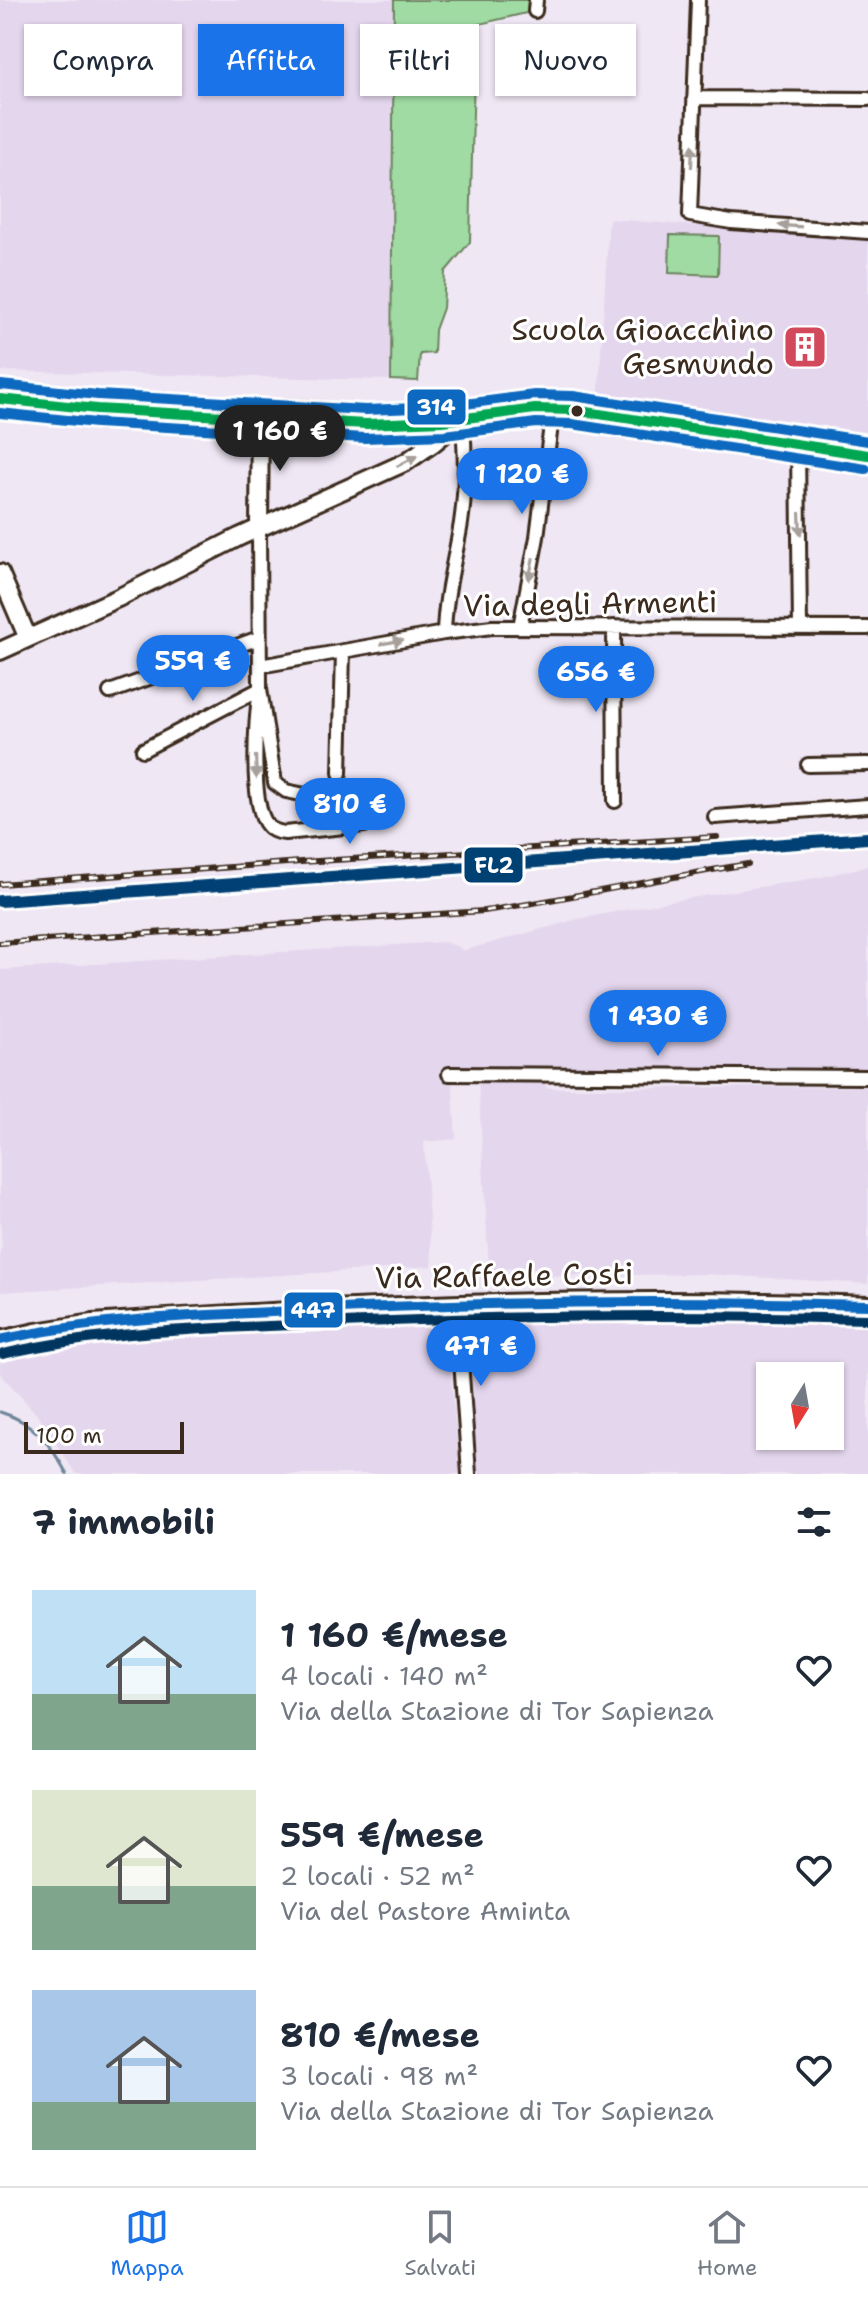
<!DOCTYPE html>
<html lang="it">
<head>
<meta charset="utf-8">
<style>
	body { margin:0; font-family:"Shantell Sans",sans-serif; background:#f6f6f7; color:#1f2937; height:100vh; display:flex; flex-direction:column; font-size:30px; white-space:nowrap }
	* { box-sizing:border-box; margin:0 }
	p { font-size:26px; color:#747a83 }
	.icon { flex:none; width:44px; height:44px; fill:none; stroke:currentColor; stroke-width:2; stroke-linecap:round; stroke-linejoin:round }
	.map { position:relative; height:1474px; overflow:hidden }
	.side { display:flex; flex-direction:column; background:#fff; flex:1 }
	.side>* { flex:none }
	.top-card { position:absolute; left:24px; top:24px; width:820px; height:72px; display:flex; gap:16px }
	.needle { width:52px; rotate:191deg }
	.controls { position:absolute; left:756px; top:1362px; display:grid; gap:16px }
	.controls a { display:grid; place-items:center; width:88px; height:88px; border-radius:0px; background:#fff; box-shadow:0 2px 6px #0004; font-size:40px }
	.scale { position:absolute; left:24px; bottom:20px; width:160px; box-sizing:border-box; padding-left:8px; border:4px solid #3b2a1e; border-top:0; font-size:22px; line-height:28px; white-space:nowrap; color:#3b2a1e; -webkit-text-stroke:6px #fff; paint-order:stroke }
	.price { position:absolute; translate:-50% -68px; padding:0 18px; border-radius:28px; background:#1a73e8; color:#fff; font-size:26px; line-height:52px; filter:drop-shadow(0 2px 4px #0008) }
	.price::after { content:''; position:absolute; left:50%; top:48px; width:24px; height:18px; margin-left:-12px; background:inherit; clip-path:polygon(0 0,100% 0,50% 100%) }
	.price.selected { background:#222; color:#fff }
	ul { padding:0; list-style:none }
	li { display:flex; align-items:center; gap:24px; height:200px; padding:0 32px }
	li span { display:grid; place-items:center; flex:none; width:224px; height:160px; border-radius:0px; color:#555 }
	li>.icon { margin-inline-start:auto }
	span .icon { width:96px; height:96px; fill:#fffc; stroke-width:1 }
	li b { font-size:34px }
	h2 { display:flex; justify-content:space-between; align-items:center; height:96px; padding:0 32px; font-size:34px }
	.tag { padding:0 28px; border-radius:0px; background:#fff; box-shadow:0 2px 6px #0004; font-size:28px; line-height:72px }
	.tag.selected { background:#1a73e8; color:#fff }
	.tabs { display:flex; justify-content:space-around; align-items:center; height:112px; border-top:2px solid #e0e1e3; background:#fff; font-size:22px; color:#747a83 }
	.tabs a { display:grid; justify-items:center; gap:4px }
	.tabs .selected { color:#1a73e8 }
	.map>svg:first-child { display:block }
	.built { fill:#e4d6ed; fill-rule:evenodd }
	.green { fill:#9fdba2; stroke:#6d8260; stroke-width:2 }
	.lines { fill:none; stroke-linecap:round; stroke-linejoin:round }
	.stream { stroke:#6d869a; stroke-width:3 }
	.minor-casing { stroke:#3b2a1e; stroke-width:18 }
	.tertiary-casing { stroke:#3b2a1e; stroke-width:22 }
	.minor { stroke:#fff; stroke-width:12 }
	.tertiary { stroke:#fff; stroke-width:16 }
	.rail-casing { stroke:#3b2a1e; stroke-width:6 }
	.rail { stroke:#fff; stroke-width:3; stroke-dasharray:9; stroke-linecap:butt }
	.bus-1-casing { stroke:#fff; stroke-width:16 }
	.bus-2-casing { stroke:#fff; stroke-width:16 }
	.bus-3-casing { stroke:#fff; stroke-width:16 }
	.bus-4-casing { stroke:#fff; stroke-width:16 }
	.bus-5-casing { stroke:#fff; stroke-width:16 }
	.bus-1 { stroke:#00a651; stroke-width:10 }
	.bus-2 { stroke:#0c69bf; stroke-width:10 }
	.bus-3 { stroke:#0c69bf; stroke-width:10 }
	.bus-4 { stroke:#0c69bf; stroke-width:10 }
	.bus-5 { stroke:#00365f; stroke-width:10 }
	.rail-1-casing { stroke:#fff; stroke-width:18 }
	.rail-1 { stroke:#004174; stroke-width:12 }
	.oneway { fill:#a79f9a }
	.bus-dot { fill:#3b2a1e; stroke:#fff; stroke-width:3 }
	.labels { text-anchor:middle; stroke-width:6; stroke-linejoin:round; paint-order:stroke }
	.poi-label { font-size:30px; fill:#3b2a1e; stroke:#fff; text-anchor:end }
	.street-label { font-size:30px; fill:#3b2a1e; stroke:#fff }
	.line-badge { stroke:#fff; stroke-width:3 }
	.badge-label { font-size:22px; text-anchor:middle; font-weight:bold; fill:#fff }
</style>
</head>
<body>
<div class="map">
<svg width="868" height="1474" viewBox="0 0 868 1474">
	<rect width="100%" height="100%" fill="#efe7f4"/>
	<filter id="ink" filterUnits="userSpaceOnUse"><feTurbulence type="fractalNoise" baseFrequency=".0125" numOctaves="2"/><feDisplacementMap in="SourceGraphic" scale="16" xChannelSelector="R" yChannelSelector="G"/><feConvolveMatrix kernelMatrix="1 2 1 2 8 2 1 2 1" color-interpolation-filters="sRGB"/></filter>
	<g filter="url(#ink)">
		<path class="built" d="M0,0H394L391,380L0,371Z
			M609,219L868,239V441L729,424V415H716L715,421L598,403Z
			M868,866V1070L452,1072L456,1139L424,1142L432,1266L0,1292V1250L2,1249L0,1216V970L444,942L459,947L462,951L578,919L672,901L822,877Z
			M478,1078L542,1079L547,1088L868,1087V1284L705,1274L548,1276L547,1268L489,1269Z
			M445,1316L460,1474H76L40,1418L0,1373V1357L65,1341Z
			M595,1318L868,1320V1474H478L468,1319ZM830,1376V1436H770V1376Z"/>
		<path class="green" d="M394,0H536L535,11L475,25L470,242L445,272L443,308L435,330L434,353L420,354L418,381L391,380Z
			M670,235L719,236L718,275L669,273Z"/>
		<g class="lines">
			<path class="stream" d="M0,1412C34,1422 50,1443 67,1474"/>
			<g class="minor-casing">
				<path id="minor" d="M698,0L690,215L731,222L868,232
					M535,11L536,0
					M694,98L868,99
					M798,446L800,628
					M259,528L260,689L275,783L286,791L362,807L369,815L364,825L285,833C278,832 272,831 268,826C249,805 256,717 260,689
					M520,627L537,537L553,409
					M614,627L615,801
					M444,633C445,595 455,560 461,523C466,489 466,453 462,419
					M260,666L444,633L492,627L868,628
					M110,692L259,638
					M143,750L260,689
					M808,765L868,764
					M340,773L343,651
					M715,817L868,806
					M449,1074L868,1077
					M457,1303L469,1474"/>
			</g>
			<g class="tertiary-casing">
				<path id="tertiary" d="M0,399L97,409L366,424L443,421L535,409L573,410L745,438L868,455
					M259,528L260,418
					M0,573L27,636
					M0,651L118,598L239,537L406,462L432,444L461,420
					M0,1340L36,1332L93,1323C351,1305 609,1295 868,1305"/>
			</g>
			<use href="#minor" class="minor"/>
			<use href="#tertiary" class="tertiary"/>
			<g class="rail-casing">
				<path id="rail" d="M0,884L301,862L717,837
					M0,943L484,911C573,898 660,878 748,864"/>
			</g>
			<use href="#rail" class="rail"/>
			<g class="bus-1-casing">
				<path id="bus-1" d="M0,399L97,409L366,424L443,421L535,409L573,410L868,455"/>
			</g>
			<g class="bus-2-casing">
				<path id="bus-2" d="M0,413L96,423L365,438L445,435L536,423L572,424L866,469"/>
			</g>
			<g class="bus-3-casing">
				<path id="bus-3" d="M0,1340C104,1317 212,1315 318,1310C502,1301 685,1300 868,1305"/>
			</g>
			<g class="bus-4-casing">
				<path id="bus-4" d="M1,385L98,395L366,410L442,407L534,395L573,396L868,441"/>
			</g>
			<g class="bus-5-casing">
				<path id="bus-5" d="M3,1354C108,1330 216,1328 322,1324C504,1315 686,1314 868,1319"/>
			</g>
			<use href="#bus-1" class="bus-1"/>
			<use href="#bus-2" class="bus-2"/>
			<use href="#bus-3" class="bus-3"/>
			<use href="#bus-4" class="bus-4"/>
			<use href="#bus-5" class="bus-5"/>
			<g class="rail-1-casing">
				<path id="rail-1" d="M0,901L868,838"/>
			</g>
			<use href="#rail-1" class="rail-1"/>
		</g>
		<defs><path id="oneway-solid" d="M-6-.8H1V-3.2L6.5 0L1 3.2V.8H-6Z" transform="scale(2)"/></defs>
		<g class="oneway">
			<use href="#oneway-solid" transform="translate(692 156) rotate(-87)"/>
			<use href="#oneway-solid" transform="translate(790 226) rotate(-176)"/>
			<use href="#oneway-solid" transform="translate(407 461) rotate(-28)"/>
			<use href="#oneway-solid" transform="translate(800 524) rotate(88)"/>
			<use href="#oneway-solid" transform="translate(531 569) rotate(101)"/>
			<use href="#oneway-solid" transform="translate(392 642) rotate(-10)"/>
			<use href="#oneway-solid" transform="translate(256 767) rotate(88)"/>
		</g>
	</g>
	<defs>
		<g id="building-square" transform="scale(2.3)"><rect x="-9" y="-9" width="18" height="18" rx="4" fill="#d1495b" stroke="#fff"/><path d="M-4-6H4V6H1V3H-1V6H-4ZM-2.5-4.3h1.7v1.8h-1.7ZM.8-4.3h1.7v1.8H.8ZM-2.5-1h1.7V.8h-1.7ZM.8-1h1.7V.8H.8Z" fill="#fff"/></g>
	</defs>
	<g fill-rule="evenodd">
		<use href="#building-square" x="805" y="347"/>
	</g>
	<circle class="bus-dot" cx="577" cy="411" r="7"/>
	<g class="labels">
		<g class="poi-label">
			<text x="774" y="340">Scuola Gioacchino<tspan x="774" dy="34">Gesmundo</tspan></text>
		</g>
		<g class="street-label">
			<text transform="translate(590 604) rotate(-1)" y="10">Via degli Armenti</text>
			<text transform="translate(504 1276) rotate(-1)" y="10">Via Raffaele Costi</text>
		</g>
	</g>
	<g class="line-badge">
		<rect x="406" y="388" width="61" height="38" rx="8" fill="#0c69bf"/>
		<rect x="463" y="846" width="61" height="38" rx="8" fill="#004174"/>
		<rect x="283" y="1291" width="61" height="38" rx="8" fill="#0c69bf"/>
	</g>
	<g class="badge-label">
		<text x="436" y="415">314</text>
		<text x="494" y="873">FL2</text>
		<text x="313" y="1318">447</text>
	</g>
</svg>
<div class="controls">
<a><svg class="needle" viewBox="-14 -14 28 28"><path d="M0-13l5 13h-10z" fill="#e53935"/><path d="M0 13l5-13h-10z" fill="#747a83"/></svg></a>
</div>
<div class="scale">100 m</div>
<b class="price selected" style="left:280px;top:473px">1 160 €</b>
<b class="price" style="left:522px;top:516px">1 120 €</b>
<b class="price" style="left:193px;top:703px">559 €</b>
<b class="price" style="left:596px;top:714px">656 €</b>
<b class="price" style="left:350px;top:846px">810 €</b>
<b class="price" style="left:658px;top:1058px">1 430 €</b>
<b class="price" style="left:481px;top:1388px">471 €</b>
<div class="top-card">
<a class="tag">Compra</a>
<a class="tag selected">Affitta</a>
<a class="tag">Filtri</a>
<a class="tag">Nuovo</a>
</div>
</div>
<section class="side">
<h2>7 immobili<svg class="icon" aria-label="filters" viewBox="0 0 24 24"><path d="M4 7h16M4 17h16"/><circle cx="9" cy="7" r="2"/><circle cx="15" cy="17" r="2"/></svg></h2>
<ul>
<li><span style="background:linear-gradient(#bfe0f5 65%,#7fa58c 0)"><svg class="icon" aria-label="home" viewBox="0 0 24 24"><path d="M3 11l9-7 9 7M6 9v11h12V9"/></svg></span><div><b>1 160 €/mese</b><p>4 locali · 140 m²</p><p>Via della Stazione di Tor Sapienza</p></div><svg class="icon" aria-label="heart" viewBox="0 0 24 24"><path d="M12 20l-8-8c-3-5 5-10 8-4 3-6 11-1 8 4z"/></svg></li>
<li><span style="background:linear-gradient(#dfe7d0 60%,#7fa58c 0)"><svg class="icon" aria-label="home" viewBox="0 0 24 24"><path d="M3 11l9-7 9 7M6 9v11h12V9"/></svg></span><div><b>559 €/mese</b><p>2 locali · 52 m²</p><p>Via del Pastore Aminta</p></div><svg class="icon" aria-label="heart" viewBox="0 0 24 24"><path d="M12 20l-8-8c-3-5 5-10 8-4 3-6 11-1 8 4z"/></svg></li>
<li><span style="background:linear-gradient(#a9c7e8 70%,#7fa58c 0)"><svg class="icon" aria-label="home" viewBox="0 0 24 24"><path d="M3 11l9-7 9 7M6 9v11h12V9"/></svg></span><div><b>810 €/mese</b><p>3 locali · 98 m²</p><p>Via della Stazione di Tor Sapienza</p></div><svg class="icon" aria-label="heart" viewBox="0 0 24 24"><path d="M12 20l-8-8c-3-5 5-10 8-4 3-6 11-1 8 4z"/></svg></li>
</ul>
</section>
<nav class="tabs">
<a class="selected"><svg class="icon" aria-label="map" viewBox="0 0 24 24"><path d="M3 6l6-2 6 2 6-2v14l-6 2-6-2-6 2zM9 4v14M15 6v14"/></svg>Mappa</a>
<a><svg class="icon" aria-label="saved" viewBox="0 0 24 24"><path d="M7 4h10v16l-5-4-5 4z"/></svg>Salvati</a>
<a><svg class="icon" aria-label="home" viewBox="0 0 24 24"><path d="M3 11l9-7 9 7M6 9v11h12V9"/></svg>Home</a>
</nav>
</body>
</html>
